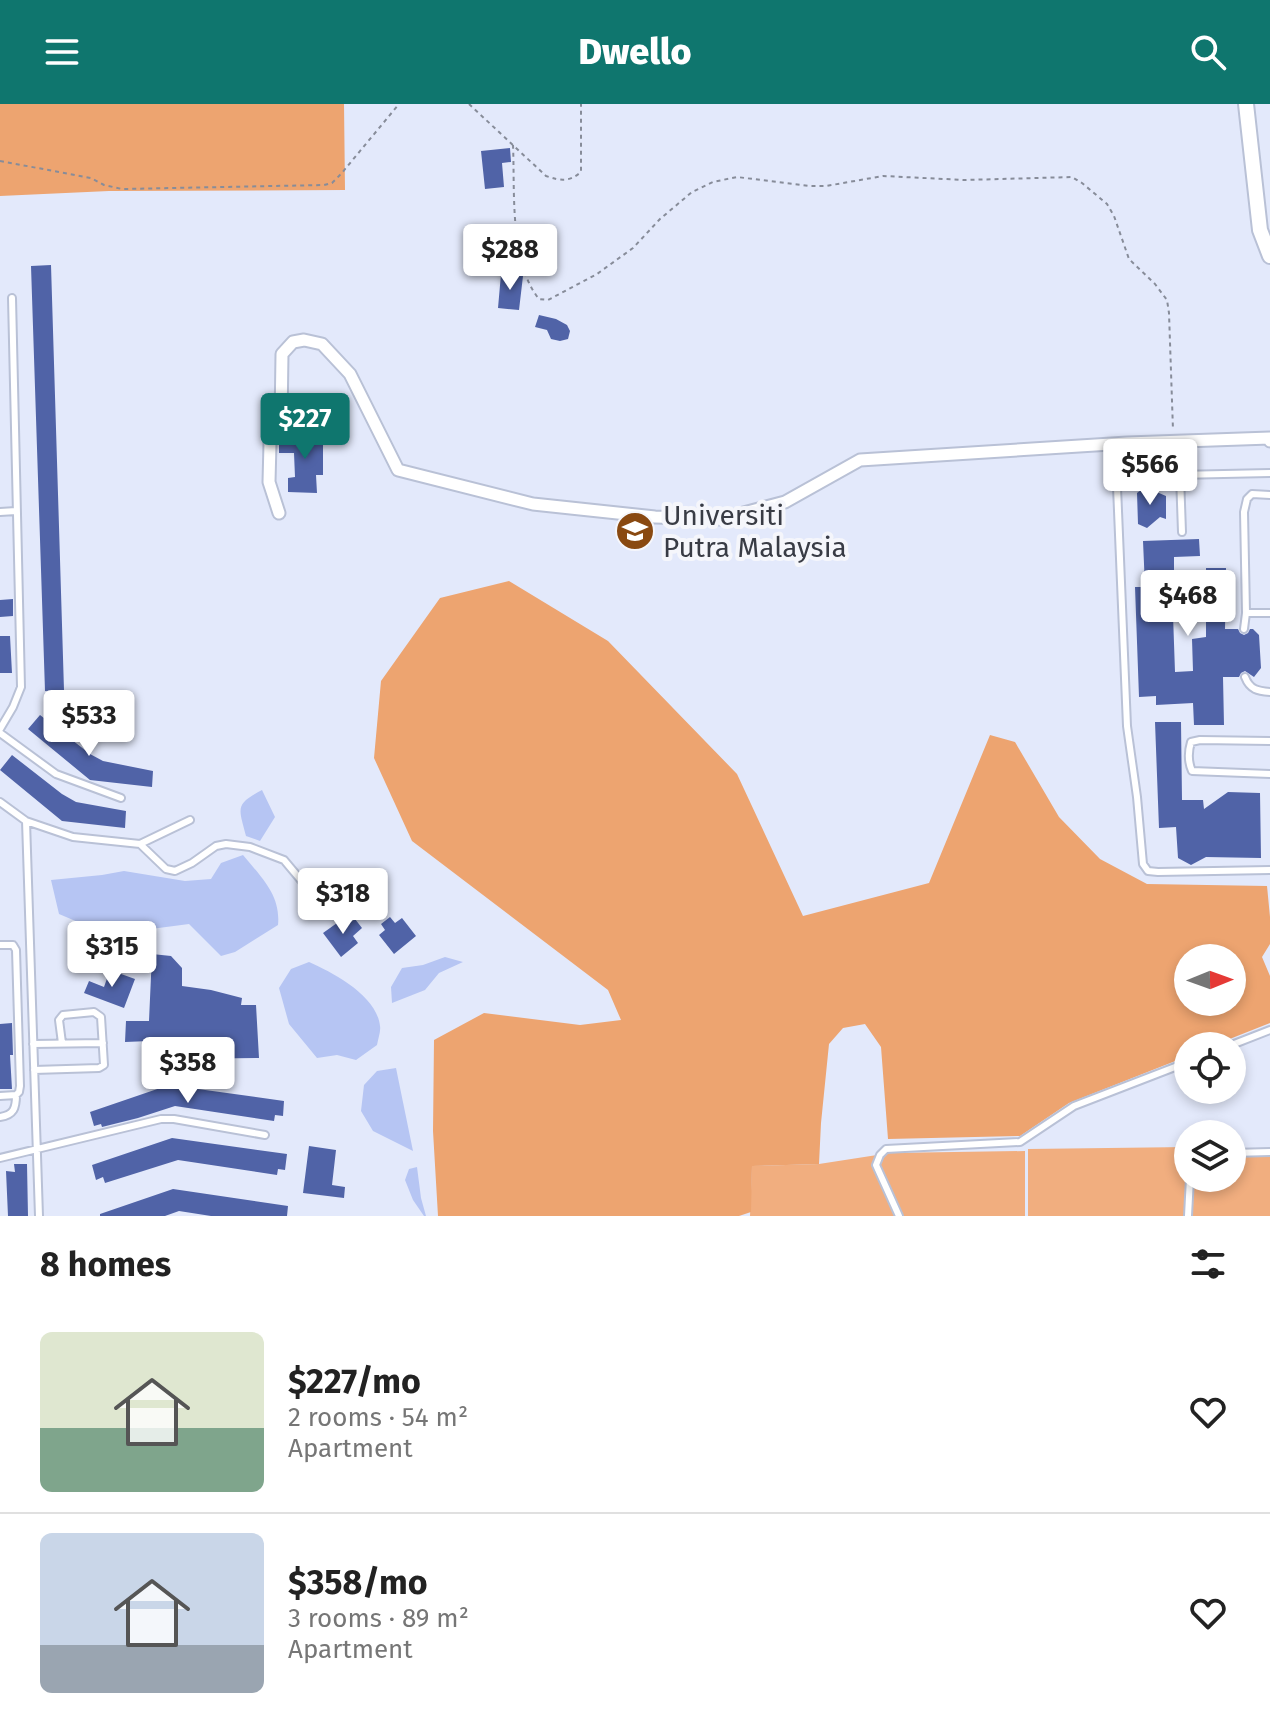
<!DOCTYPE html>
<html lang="en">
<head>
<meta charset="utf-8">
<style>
	body { margin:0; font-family:"Fira Sans",sans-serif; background:#f2f2f2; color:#222; height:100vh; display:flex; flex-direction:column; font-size:30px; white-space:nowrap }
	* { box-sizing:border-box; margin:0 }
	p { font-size:26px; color:#767676 }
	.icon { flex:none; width:44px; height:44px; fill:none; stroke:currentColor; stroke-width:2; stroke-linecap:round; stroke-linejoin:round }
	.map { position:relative; height:1112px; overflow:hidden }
	.panel { display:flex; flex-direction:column; background:#fff; flex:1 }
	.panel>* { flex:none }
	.needle { width:52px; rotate:89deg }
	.buttons { position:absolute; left:1174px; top:840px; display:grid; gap:16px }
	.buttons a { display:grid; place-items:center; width:72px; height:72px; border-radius:50%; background:#fff; box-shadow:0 4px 12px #0003; font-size:40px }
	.price { position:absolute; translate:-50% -68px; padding:0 18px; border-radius:8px; background:#fff; color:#222; font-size:26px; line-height:52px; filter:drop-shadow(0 2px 4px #0008) }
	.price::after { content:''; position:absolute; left:50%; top:48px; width:24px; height:18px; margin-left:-12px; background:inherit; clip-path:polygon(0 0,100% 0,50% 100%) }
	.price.on { background:#0f766e; color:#fff }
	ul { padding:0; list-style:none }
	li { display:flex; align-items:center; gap:24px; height:200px; padding:0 40px }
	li+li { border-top:2px solid #e0e0e0 }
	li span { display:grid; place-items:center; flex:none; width:224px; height:160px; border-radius:12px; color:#555 }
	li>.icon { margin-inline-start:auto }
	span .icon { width:96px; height:96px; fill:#fffc; stroke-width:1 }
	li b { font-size:34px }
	h2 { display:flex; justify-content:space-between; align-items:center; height:96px; padding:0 40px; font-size:34px }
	header { display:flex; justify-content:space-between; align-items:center; height:104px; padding:0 40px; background:#0f766e; color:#fff; font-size:36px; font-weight:800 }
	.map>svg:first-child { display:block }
	.green { fill:#f1ae7f }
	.forest { fill:#eda470; fill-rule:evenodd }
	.water { fill:#b6c5f3 }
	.building { fill:#5063a7 }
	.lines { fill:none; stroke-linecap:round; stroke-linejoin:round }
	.service-casing { stroke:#b9c1d6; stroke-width:10 }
	.minor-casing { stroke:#b9c1d6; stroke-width:15 }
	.tertiary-casing { stroke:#b9c1d6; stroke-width:18 }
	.path { stroke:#878c99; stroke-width:2; stroke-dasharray:4 4; stroke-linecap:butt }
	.service { stroke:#fff; stroke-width:6 }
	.minor { stroke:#fff; stroke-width:11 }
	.tertiary { stroke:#fff; stroke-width:14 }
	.labels { text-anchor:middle; stroke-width:8; stroke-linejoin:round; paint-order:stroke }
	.poi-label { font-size:28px; fill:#393c45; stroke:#f5f6fb; text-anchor:start }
</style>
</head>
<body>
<header><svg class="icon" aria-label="menu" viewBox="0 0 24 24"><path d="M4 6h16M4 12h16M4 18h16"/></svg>Dwello<svg class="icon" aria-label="search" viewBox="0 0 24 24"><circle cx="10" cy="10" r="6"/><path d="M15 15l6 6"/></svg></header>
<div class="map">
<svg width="1270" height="1112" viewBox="0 0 1270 1112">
	<rect width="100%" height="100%" fill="#e3e9fb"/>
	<path class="green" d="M1188,1043V1074H1232V1053H1270V1112H1028V1045Z
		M1025,1047V1112H750L752,1062L819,1060L890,1049Z"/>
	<path class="forest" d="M0,0H344L345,86L109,87L0,92Z
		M509,477L608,537L737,670L803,812L929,779L990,631L1015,638L1059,713L1100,755L1147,780L1267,782L1270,813V840L1262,853L1270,872V919L1212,942H1188V952L1069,999L1020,1032L888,1035L881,943L865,920L843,924L829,940L821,1019L819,1060L752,1062L751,1108L739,1112H438L433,1027L434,936L484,909L580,921L621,916L608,886L412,737L374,654L381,577L440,494ZM1188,854H1232V898H1188Z"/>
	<path class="water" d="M262,686L275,713L260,737L246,732C239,704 234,701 262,686Z
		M243,751C261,773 281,791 278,821L235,848L221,852L189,820L151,825L92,824L59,810L51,776L102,771L124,767L185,777L211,775L221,759Z
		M445,853L463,858L439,869L425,886L392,899L391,883L402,864L423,861Z
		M309,858C334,869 377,892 380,922C381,927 378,935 377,941L356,956L337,951L317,954L289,920L279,884L291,865Z
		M396,964L413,1047L373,1027L361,1007L364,981L377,967Z
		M417,1063L421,1094L426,1112H424L413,1096L405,1076L409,1065Z"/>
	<path class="building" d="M510,44L511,58L502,59L504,83L485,85L481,47Z
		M51,161L64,586L45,587L31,162Z
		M501,170L523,172L519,206L498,204Z
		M539,211L556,215L567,221L570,227L568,235L560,237L551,235L547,226L535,223Z
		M295,323H312L313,335H323V371H316L317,389L288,388V374L295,373L294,349H279V340L295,338Z
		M1145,383L1166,392V415L1160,413L1147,424L1138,420L1137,389Z
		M1199,435L1200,452L1174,453V481L1172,482L1175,568L1193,567L1192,535L1206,533V464H1226L1225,525H1238L1240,529L1244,531L1248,529L1250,525H1253L1259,531L1261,564L1254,573L1245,567L1241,569L1239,573H1223L1224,621H1194L1193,599L1156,601V592L1139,593L1135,483H1145L1143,437Z
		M13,495V512L0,513V496Z
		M0,532H10L12,569H0Z
		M40,611L90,650L103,657L153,667L152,683L90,676L28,625Z
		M1155,618H1181L1182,696H1203L1204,705L1228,688L1260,689L1261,754L1206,753L1191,761L1178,754L1176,723L1159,724Z
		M12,651L62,690L76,698L126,707L125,724L62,717L0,666Z
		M390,813L395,819L402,814L416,832L394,850L379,831L385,826L381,820Z
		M344,814L348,820L355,815L362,824L353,832L358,839L341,853L323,829Z
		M152,850L171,852L182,864V882L211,886L242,894L241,901H256L259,954L175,955L174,936L125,938L126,917H149Z
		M110,866L135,875L124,904L84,889L89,877L104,883Z
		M12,919L13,951H10L12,985H0V920Z
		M169,981L284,997L283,1012L275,1011L274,1017L175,1002L138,1014L102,1023L101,1020L94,1022L90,1008Z
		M172,1034L287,1050L285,1066L278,1065L277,1071L178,1056L105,1079L103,1073L96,1076L92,1061Z
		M309,1042L336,1046L332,1081L345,1083L344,1094L303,1089Z
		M14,1060H27L28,1112H8L6,1067L15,1068Z
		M173,1085L288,1102L287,1112H211L179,1107L165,1112H100V1110Z"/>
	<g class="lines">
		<g class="service-casing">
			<path id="service" d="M1270,369L1131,372L1121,376L1117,383L1127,622L1137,693L1143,760L1148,767L1158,768L1270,766
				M1180,371L1182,428
				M0,408L16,407
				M1246,509H1270
				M1244,525L1246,509L1244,408L1247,395L1252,390L1270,391
				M1245,573C1250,586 1258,587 1270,588
				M0,625L13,603L21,583L12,194
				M0,629L56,670L121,694
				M1270,637L1200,636L1191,638C1188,648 1188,658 1192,667L1270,670
				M0,698L26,717L73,733L140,740L190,716
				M26,717L39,1112
				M140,740L166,765L175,767L192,759L216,742L226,740L250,743L284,756L321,800L339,805L381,809
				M0,841H13L16,846L20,982L19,988L16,991L0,992
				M33,940L103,939
				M1229,942L1270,926
				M34,966L99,964L104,961L101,913L94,908L63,911L59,916L62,939
				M0,1013C14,1011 16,1004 16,991
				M1232,1049L1270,1048
				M0,1054L161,1015H174L265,1031
				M899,1112L876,1061L880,1051L886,1045L1020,1038L1074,1002L1188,958
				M1188,1112L1190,1074"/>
		</g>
		<g class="minor-casing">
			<path id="minor" d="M279,409L269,378L270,339L281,317L282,250L293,238L304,236L322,240L350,270L398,366L533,400L655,413L721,415L785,398L860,356L1127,339L1270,334V337"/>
		</g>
		<g class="tertiary-casing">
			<path id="tertiary" d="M1246,0L1260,126L1270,152"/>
		</g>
		<path class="path" d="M469,0L546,72C561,77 569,78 581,68V0
			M513,41C515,86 509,158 539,195L548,196L597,170L633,144L660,115L692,88L713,78L737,73L809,82H826L883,72L965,76L1072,73L1082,79L1107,100L1114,112L1129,155L1155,180L1167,196L1169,209L1173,326
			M0,57L91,74L104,81L122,85L324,81L332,79L341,70L399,0"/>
		<use href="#service" class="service"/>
		<use href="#minor" class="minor"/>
		<use href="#tertiary" class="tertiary"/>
	</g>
	<defs>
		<g id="university-disc" transform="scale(2)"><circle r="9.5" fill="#894911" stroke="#f5f6fb"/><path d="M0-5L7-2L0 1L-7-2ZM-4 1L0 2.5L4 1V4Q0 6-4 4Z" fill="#fff"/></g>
	</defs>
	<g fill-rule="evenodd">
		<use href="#university-disc" x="635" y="427"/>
	</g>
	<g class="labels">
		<g class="poi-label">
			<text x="663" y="421">Universiti<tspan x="663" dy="32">Putra Malaysia</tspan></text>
		</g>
	</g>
</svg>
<div class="buttons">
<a><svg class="needle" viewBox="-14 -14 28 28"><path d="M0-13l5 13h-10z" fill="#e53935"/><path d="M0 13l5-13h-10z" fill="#767676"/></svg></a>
<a><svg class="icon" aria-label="locate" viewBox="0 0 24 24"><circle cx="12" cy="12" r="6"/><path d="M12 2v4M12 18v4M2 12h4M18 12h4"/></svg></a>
<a><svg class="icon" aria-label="layers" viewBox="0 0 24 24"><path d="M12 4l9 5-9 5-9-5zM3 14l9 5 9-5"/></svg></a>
</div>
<b class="price" style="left:510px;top:188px">$288</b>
<b class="price on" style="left:305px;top:357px">$227</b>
<b class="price" style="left:1150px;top:403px">$566</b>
<b class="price" style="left:1188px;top:534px">$468</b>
<b class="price" style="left:89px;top:654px">$533</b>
<b class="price" style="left:343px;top:832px">$318</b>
<b class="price" style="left:112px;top:885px">$315</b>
<b class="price" style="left:188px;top:1001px">$358</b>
</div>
<section class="panel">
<h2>8 homes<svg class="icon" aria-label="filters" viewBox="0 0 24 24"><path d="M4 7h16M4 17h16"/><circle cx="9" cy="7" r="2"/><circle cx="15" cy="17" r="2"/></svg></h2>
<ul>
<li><span style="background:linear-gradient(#dfe7d0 60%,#7fa58c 0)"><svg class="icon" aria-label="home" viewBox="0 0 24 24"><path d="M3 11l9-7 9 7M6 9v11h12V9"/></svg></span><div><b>$227/mo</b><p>2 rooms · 54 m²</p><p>Apartment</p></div><svg class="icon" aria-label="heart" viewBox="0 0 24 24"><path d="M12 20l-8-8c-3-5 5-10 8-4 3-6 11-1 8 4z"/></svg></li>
<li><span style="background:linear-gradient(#c9d6e8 70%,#9aa5b1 0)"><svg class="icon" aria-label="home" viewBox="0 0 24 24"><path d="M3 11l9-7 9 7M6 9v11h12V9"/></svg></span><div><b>$358/mo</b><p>3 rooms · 89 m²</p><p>Apartment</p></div><svg class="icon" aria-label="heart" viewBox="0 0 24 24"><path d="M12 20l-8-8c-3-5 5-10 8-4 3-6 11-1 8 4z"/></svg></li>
</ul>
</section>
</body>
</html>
